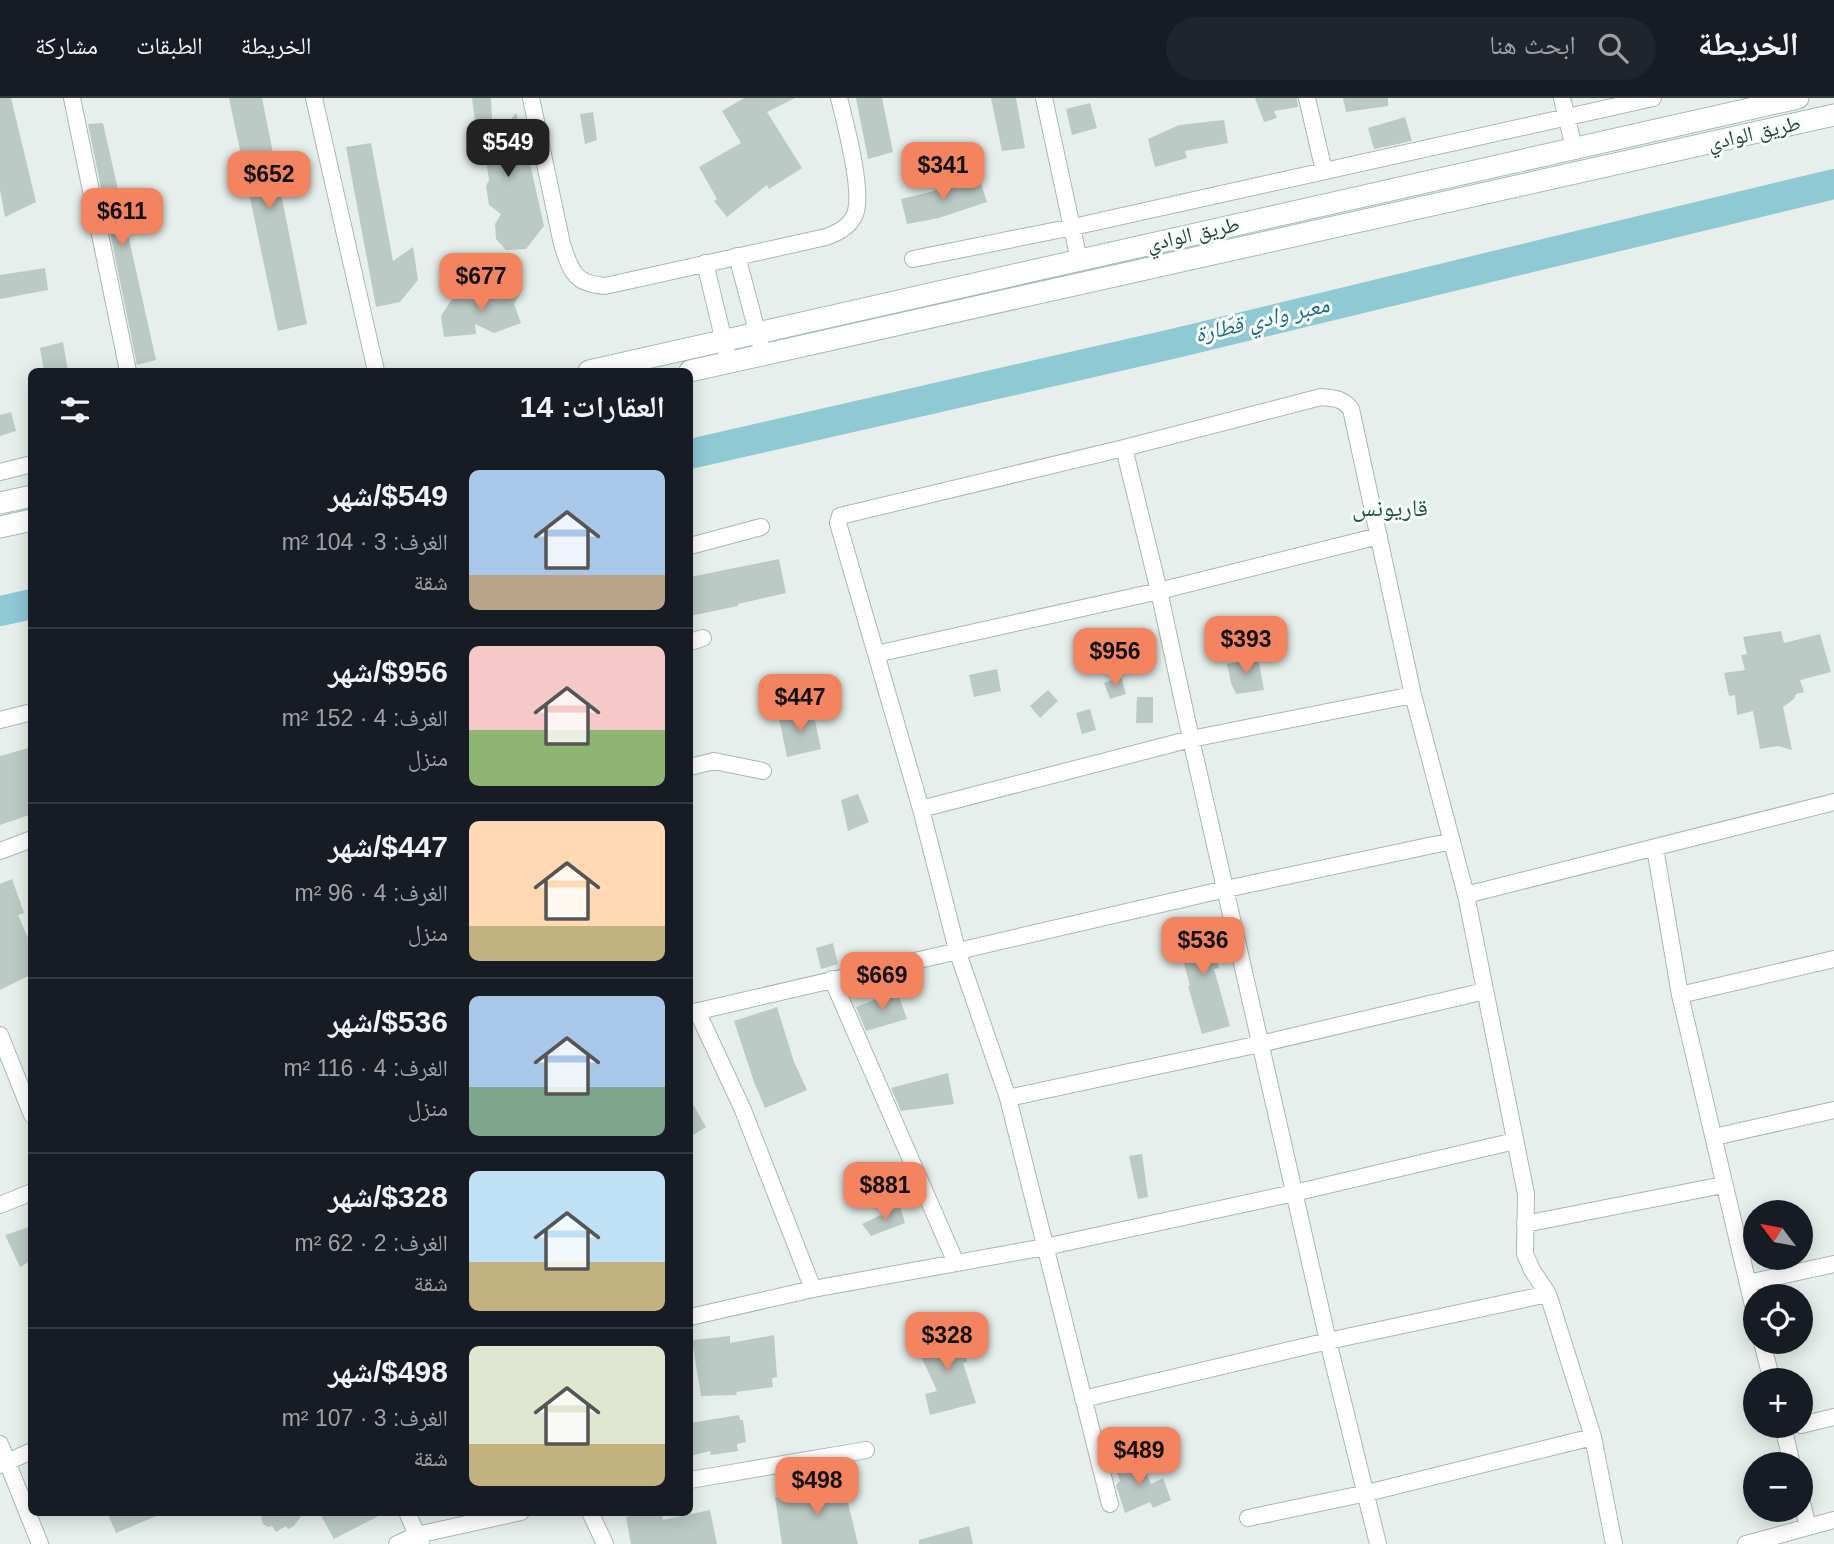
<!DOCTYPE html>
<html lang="ar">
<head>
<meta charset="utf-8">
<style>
	body { margin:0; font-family:Helvetica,"Noto Naskh Arabic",sans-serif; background:#20242c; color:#f1f3f6; direction:rtl; height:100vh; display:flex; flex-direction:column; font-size:26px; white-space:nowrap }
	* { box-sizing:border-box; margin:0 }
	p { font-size:23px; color:#9ea1a6 }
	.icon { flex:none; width:38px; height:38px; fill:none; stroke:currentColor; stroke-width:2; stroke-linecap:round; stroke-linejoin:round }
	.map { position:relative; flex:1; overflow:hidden; direction:ltr }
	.panel { position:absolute; left:28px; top:270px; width:665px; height:1148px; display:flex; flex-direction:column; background:#171b24; border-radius:10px; box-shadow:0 4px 18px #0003; direction:rtl }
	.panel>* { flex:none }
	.needle { width:46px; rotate:302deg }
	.controls { position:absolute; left:1743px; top:1102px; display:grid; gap:14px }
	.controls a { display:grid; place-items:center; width:70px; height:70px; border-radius:50%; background:#171b24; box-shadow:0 4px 18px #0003; font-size:35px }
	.price { position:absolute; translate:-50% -60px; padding:0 16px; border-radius:14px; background:#f4845f; color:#111; font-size:23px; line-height:46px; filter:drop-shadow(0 2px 4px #0008) }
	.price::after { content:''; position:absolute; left:50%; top:42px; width:21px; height:16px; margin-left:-10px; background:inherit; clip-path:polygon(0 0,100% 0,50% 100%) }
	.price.selected { background:#222; color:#fff }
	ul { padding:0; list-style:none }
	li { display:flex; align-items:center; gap:21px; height:175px; padding:0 28px }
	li+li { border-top:2px solid #363941 }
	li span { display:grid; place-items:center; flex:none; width:196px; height:140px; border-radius:10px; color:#555 }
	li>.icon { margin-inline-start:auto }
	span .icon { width:84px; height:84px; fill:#fffc; stroke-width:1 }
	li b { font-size:30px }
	h2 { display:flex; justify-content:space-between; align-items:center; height:84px; padding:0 28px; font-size:30px }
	header { display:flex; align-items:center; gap:42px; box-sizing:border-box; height:98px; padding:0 35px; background:#171b24; border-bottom:2px solid #363941 }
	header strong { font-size:33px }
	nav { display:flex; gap:38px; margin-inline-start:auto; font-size:24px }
	.search { width:490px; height:63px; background:#20242c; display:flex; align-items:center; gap:18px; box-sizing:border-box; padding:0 24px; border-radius:38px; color:#9ea1a6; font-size:26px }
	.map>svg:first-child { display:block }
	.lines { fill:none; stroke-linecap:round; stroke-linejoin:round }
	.river { stroke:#8ec9d4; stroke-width:30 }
	.building { fill:#bbcac4 }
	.minor-casing { stroke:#a8b8b2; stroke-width:18 }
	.secondary-casing { stroke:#a4bbb3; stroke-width:23 }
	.minor { stroke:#fff; stroke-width:16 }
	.secondary { stroke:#fff; stroke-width:21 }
	.labels { text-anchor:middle; stroke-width:6; stroke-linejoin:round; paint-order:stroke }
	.street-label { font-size:21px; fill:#24423a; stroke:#f7fbf9 }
	.water-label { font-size:23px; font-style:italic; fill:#1c6f80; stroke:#f7fbf9 }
	.quarter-label { font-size:24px; fill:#1f5548; stroke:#f7fbf9 }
</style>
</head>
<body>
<header>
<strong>الخريطة</strong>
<div class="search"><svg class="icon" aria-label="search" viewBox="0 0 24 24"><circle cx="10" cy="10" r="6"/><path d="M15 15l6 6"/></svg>ابحث هنا</div>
<nav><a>الخريطة</a><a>الطبقات</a><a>مشاركة</a></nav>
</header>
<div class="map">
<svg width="1834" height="1446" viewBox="0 0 1834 1446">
	<rect width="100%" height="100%" fill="#e6efeb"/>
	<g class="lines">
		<path class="river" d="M690,356L1172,246L1834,86
			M0,513L32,506"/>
	</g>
	<path class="building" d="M0,0H11L36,104L5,119L0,92Z
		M229,0H262L307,226L278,233Z
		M472,0H491L493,44L516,15L526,48L544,128L526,151L506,152L496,141L495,126L501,116L489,107L486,88L489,82L486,62L480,63Z
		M744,0H795L767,14L802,70L769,91L767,87L727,119L714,103L717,101L699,69L741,45L722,13Z
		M856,0H882L893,54L868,61Z
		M991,0H1016L1025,50L1002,53Z
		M1255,0H1297L1298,9L1274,13L1277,20L1264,24Z
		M1343,0H1388V8L1346,14Z
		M1090,5L1097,30L1072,37L1066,11Z
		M593,14L597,42L585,46L580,16Z
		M1405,19L1412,43L1374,51L1368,30Z
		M1224,22L1228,45L1185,53L1187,60L1155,69L1148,41L1179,27Z
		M103,25L156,262L137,267L88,26Z
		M371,45L393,163L413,149L418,182L400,204L376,209L346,49Z
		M980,82L987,104L939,120L907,126L901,101Z
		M45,170L48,192L0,201V177Z
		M523,190L514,206L521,225L494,235L475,226L476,236L444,239L441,218L452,201Z
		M63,244L68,273H44L40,250Z
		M11,314L16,333L0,338V317Z
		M779,461L786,495L738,506V508L690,518V479Z
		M1781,533L1784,545L1820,536L1831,574L1800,582L1804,594L1796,596L1794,601L1783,609L1792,652L1778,648L1760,651L1753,613L1737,617L1735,597L1729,598L1724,575L1745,572L1741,557L1747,556L1743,539Z
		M1137,548L1144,561L1130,569L1123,556Z
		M1258,560L1264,592L1236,596L1231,585L1227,566Z
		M997,571L1001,593L974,599L969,577Z
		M1121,579L1126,596L1110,601L1104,585Z
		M1048,592L1058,603L1040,620L1030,608Z
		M1137,599H1153V625H1136Z
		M1090,611L1096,632L1082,636L1076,615Z
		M813,613L821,651L787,659L779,620Z
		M32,649V716L0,727V658Z
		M858,696L869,724L848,733L841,702Z
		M12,781L24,815L18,817L32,849V876L0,892V786Z
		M1209,826L1219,870L1214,871L1230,928L1202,936L1188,888H1190L1176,834Z
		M833,845L838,866L821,871L816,850Z
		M897,893L907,921L866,933L856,909Z
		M777,909L794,964L807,992L765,1010L754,984L734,923Z
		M948,975L954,1006L901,1013L891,990Z
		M690,1001L706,1029L690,1039Z
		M1142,1056L1148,1099L1138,1101L1129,1058Z
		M900,1108L905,1125L871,1138L862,1126Z
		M32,1128V1162L20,1169L5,1137Z
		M960,1232L967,1264L963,1265L976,1305L930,1317L925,1296L937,1293L915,1245Z
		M774,1237L777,1279L772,1280L773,1289L736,1294L737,1297L701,1298L692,1242L730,1238V1245Z
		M739,1317L740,1322H743L746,1344L737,1346L738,1353L711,1357L710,1353L690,1358V1325Z
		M1140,1360L1151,1386L1163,1380L1171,1402L1153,1410L1150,1404L1125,1415L1116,1387L1120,1383L1115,1370Z
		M842,1380L858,1446H782L775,1399L821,1398L818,1383Z
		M710,1412L717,1446H631L626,1419L640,1416V1414H651L654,1418L662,1417L663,1422Z
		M107,1414H166L116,1435Z
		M260,1414H304L294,1428L288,1431L286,1428L276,1434L272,1428L268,1429L263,1426Z
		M319,1414H386L334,1441Z
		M969,1428L973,1446H919V1442Z"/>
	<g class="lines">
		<g class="minor-casing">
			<path id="minor" d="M72,0L128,273
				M314,0L376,273
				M531,0L562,146C571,173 574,186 605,188L826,139C838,135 850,129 855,116C864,94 845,24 839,0
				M1044,0L1079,162
				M1307,0L1324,73
				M1562,0L1574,50
				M737,158L763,256
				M913,161L1073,129L1653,0
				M705,165L729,264
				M1124,350L1159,493L1191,641L1328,1243L1378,1446
				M0,374L32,366
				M690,448L761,429
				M690,544L703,540
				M876,556L1159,493L1379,438
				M0,622L32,614
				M690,669L714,663L763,673
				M921,711L1191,641L1413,597
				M1655,750L1680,897L1755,1216
				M0,753L32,741
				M1466,797L1834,704
				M832,881L956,1165
				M1680,897L1834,861
				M697,913L743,1012L813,1191
				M690,915L1226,791L1452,743
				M0,937L32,1017
				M1008,1000L1260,946L1485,893
				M1714,1039L1834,1012
				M0,1107L32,1094
				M1525,1126L1723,1087
				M1748,1185L1834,1166
				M690,1219L813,1191L1045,1149L1294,1095L1515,1043
				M1762,1244L1772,1283
				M1083,1301L1328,1243L1548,1196
				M1801,1327L1834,1319
				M1783,1328L1792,1367
				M0,1346L40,1446
				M0,1367L32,1353
				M690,1382L866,1352
				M1801,1401L1808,1429
				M1110,1406L1008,1000L957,852L921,711L838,425L840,418L1124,350L1321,299C1334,300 1342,300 1351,311L1413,597L1466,797L1526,1096L1525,1156L1532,1172L1548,1196L1593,1339L1614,1446
				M407,1414L421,1446
				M590,1414L605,1446
				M1248,1420L1367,1395L1593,1339
				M397,1446L417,1437L521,1414
				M1746,1446L1834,1422"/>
		</g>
		<g class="secondary-casing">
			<path id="secondary" d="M589,273L1798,0
				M690,273L1834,17
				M0,405L32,398
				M0,429L32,422"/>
		</g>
		<use href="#minor" class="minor"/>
		<use href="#secondary" class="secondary"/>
	</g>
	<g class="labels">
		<g class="street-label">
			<text transform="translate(1754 35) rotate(-13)" y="7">طريق الوادي</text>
			<text transform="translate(1193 136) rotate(-13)" y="7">طريق الوادي</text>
		</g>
		<g class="water-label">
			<text transform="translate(1262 221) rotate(-13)" y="8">معبر وادي قطّارة</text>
		</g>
		<g class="quarter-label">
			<text x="1390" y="418">قاريونس</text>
		</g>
	</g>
</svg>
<div class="controls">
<a><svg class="needle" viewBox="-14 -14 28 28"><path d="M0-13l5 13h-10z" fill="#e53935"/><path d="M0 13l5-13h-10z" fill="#9ea1a6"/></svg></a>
<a><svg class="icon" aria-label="locate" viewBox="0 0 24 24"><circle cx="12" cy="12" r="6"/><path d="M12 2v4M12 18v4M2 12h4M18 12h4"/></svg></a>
<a>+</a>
<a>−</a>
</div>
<b class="price selected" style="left:508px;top:81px">$549</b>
<b class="price" style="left:943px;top:104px">$341</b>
<b class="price" style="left:269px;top:113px">$652</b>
<b class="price" style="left:122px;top:150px">$611</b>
<b class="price" style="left:481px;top:215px">$677</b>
<b class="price" style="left:1246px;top:578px">$393</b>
<b class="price" style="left:1115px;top:590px">$956</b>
<b class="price" style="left:800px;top:636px">$447</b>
<b class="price" style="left:1203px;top:879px">$536</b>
<b class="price" style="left:882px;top:914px">$669</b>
<b class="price" style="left:885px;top:1124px">$881</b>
<b class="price" style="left:947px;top:1274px">$328</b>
<b class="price" style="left:1139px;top:1389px">$489</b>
<b class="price" style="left:817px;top:1419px">$498</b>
<section class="panel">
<h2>العقارات: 14<svg class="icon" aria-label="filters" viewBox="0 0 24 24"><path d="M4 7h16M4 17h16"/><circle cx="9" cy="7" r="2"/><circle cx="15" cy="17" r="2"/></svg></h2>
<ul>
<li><span style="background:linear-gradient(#a9c7e8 75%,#b9a48a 0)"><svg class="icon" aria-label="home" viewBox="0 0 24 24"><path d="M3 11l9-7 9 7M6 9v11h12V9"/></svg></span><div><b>$549/شهر</b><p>الغرف: 3 · 104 m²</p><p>شقة</p></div></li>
<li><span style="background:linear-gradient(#f6c9c9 60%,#8fb573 0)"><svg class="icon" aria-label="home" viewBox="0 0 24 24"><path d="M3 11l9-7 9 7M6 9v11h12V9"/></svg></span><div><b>$956/شهر</b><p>الغرف: 4 · 152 m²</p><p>منزل</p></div></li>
<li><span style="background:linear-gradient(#ffd9b3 75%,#c2b280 0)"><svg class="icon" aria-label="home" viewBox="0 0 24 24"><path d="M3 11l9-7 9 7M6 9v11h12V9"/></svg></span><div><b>$447/شهر</b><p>الغرف: 4 · 96 m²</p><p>منزل</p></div></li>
<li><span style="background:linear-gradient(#a9c7e8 65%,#7fa58c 0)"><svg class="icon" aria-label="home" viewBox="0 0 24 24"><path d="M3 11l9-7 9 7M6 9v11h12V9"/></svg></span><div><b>$536/شهر</b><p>الغرف: 4 · 116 m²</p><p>منزل</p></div></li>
<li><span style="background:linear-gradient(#bfe0f5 65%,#c2b280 0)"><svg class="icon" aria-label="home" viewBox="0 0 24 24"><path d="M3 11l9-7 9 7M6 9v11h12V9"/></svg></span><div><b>$328/شهر</b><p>الغرف: 2 · 62 m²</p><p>شقة</p></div></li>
<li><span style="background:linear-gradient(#dfe7d0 70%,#c2b280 0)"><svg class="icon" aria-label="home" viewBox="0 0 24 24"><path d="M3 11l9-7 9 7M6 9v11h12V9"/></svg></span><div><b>$498/شهر</b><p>الغرف: 3 · 107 m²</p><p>شقة</p></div></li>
</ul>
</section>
</div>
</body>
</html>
